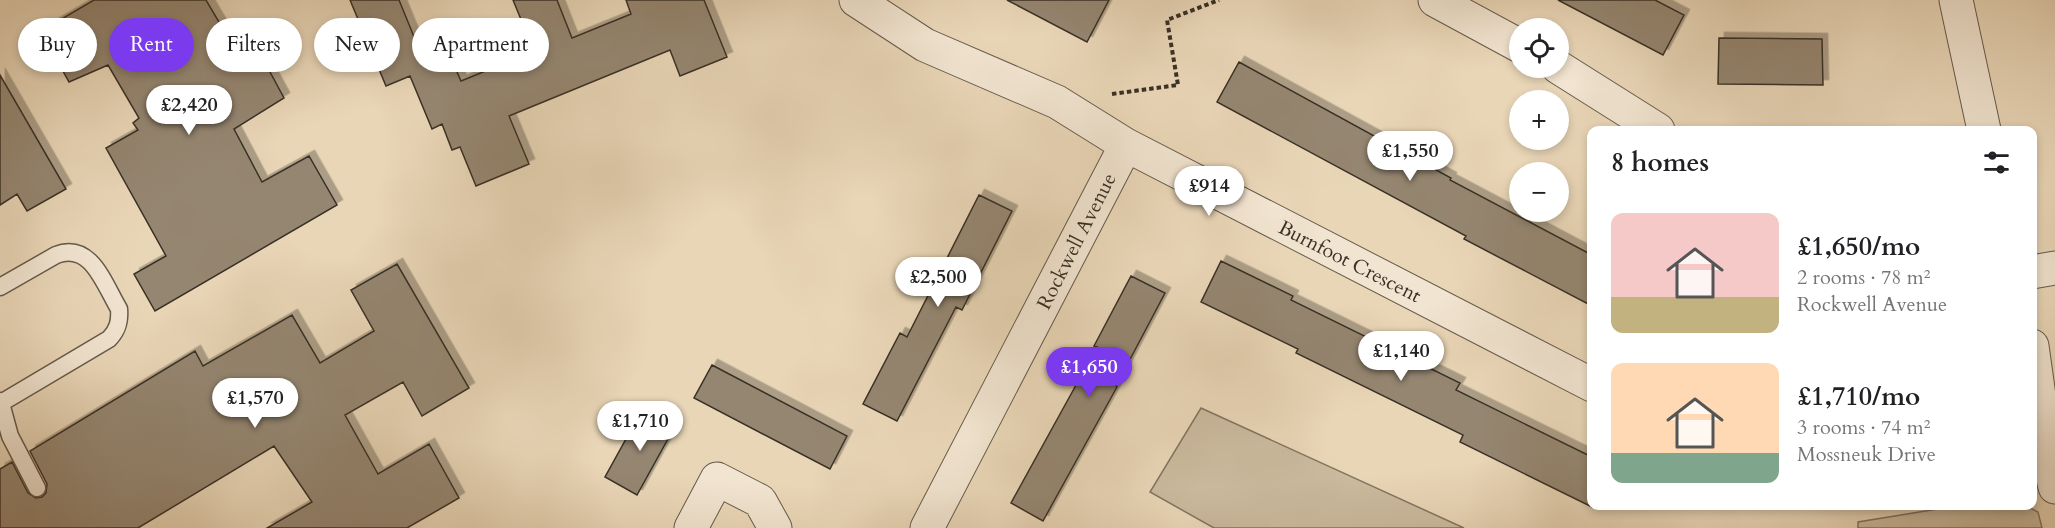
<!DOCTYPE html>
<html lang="en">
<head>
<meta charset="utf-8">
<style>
	body { margin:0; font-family:Cardo,serif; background:#f6f6f6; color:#202124; height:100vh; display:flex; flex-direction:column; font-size:22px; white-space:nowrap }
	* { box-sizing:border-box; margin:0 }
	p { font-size:20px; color:#757577 }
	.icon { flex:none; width:33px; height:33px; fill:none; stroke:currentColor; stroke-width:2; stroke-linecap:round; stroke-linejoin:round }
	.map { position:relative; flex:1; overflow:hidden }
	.side { position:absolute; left:1587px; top:126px; width:450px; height:384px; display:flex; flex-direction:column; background:#fff; border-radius:12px; box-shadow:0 3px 9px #0003 }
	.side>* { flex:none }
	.top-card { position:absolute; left:18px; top:18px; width:570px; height:54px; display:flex; gap:12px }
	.buttons { position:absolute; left:1509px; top:18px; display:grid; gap:12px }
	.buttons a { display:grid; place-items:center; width:60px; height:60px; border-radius:50%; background:#fff; box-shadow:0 3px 9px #0003; font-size:30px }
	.price { position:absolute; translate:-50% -51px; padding:0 14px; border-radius:21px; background:#fff; color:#222; font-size:20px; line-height:39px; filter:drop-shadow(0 2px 3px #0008) }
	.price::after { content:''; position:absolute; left:50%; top:36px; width:18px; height:14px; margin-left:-9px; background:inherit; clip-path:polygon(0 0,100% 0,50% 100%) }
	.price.on { background:#7c3aed; color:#fff }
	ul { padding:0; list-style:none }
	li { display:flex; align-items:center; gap:18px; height:150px; padding:0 24px }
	li span { display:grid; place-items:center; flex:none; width:168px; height:120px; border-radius:12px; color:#555 }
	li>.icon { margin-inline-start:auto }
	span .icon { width:72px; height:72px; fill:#fffc; stroke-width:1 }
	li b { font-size:26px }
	h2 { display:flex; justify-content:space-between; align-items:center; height:72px; padding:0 24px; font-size:26px }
	.chip { padding:0 21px; border-radius:27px; background:#fff; box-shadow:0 3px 9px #0003; font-size:21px; line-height:54px }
	.chip.on { background:#7c3aed; color:#fff }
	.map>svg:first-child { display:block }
	.green { fill:#cbba9e; stroke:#827562; stroke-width:1.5 }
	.building { fill:#958671; stroke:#393025; stroke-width:1.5; filter:url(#shadow) }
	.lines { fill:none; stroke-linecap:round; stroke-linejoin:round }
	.lane-casing { stroke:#655a4a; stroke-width:19 }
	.street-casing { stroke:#655a4a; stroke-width:35 }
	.path { stroke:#393025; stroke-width:4; stroke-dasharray:4.5 3; stroke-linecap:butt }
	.lane { stroke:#f1e4d0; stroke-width:16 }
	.street { stroke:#f1e4d0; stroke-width:33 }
	.labels { text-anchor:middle; stroke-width:4.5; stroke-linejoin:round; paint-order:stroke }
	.street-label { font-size:20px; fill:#393025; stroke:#f1e4d0 }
</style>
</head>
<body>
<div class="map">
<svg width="2055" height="528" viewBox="0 0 2055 528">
	<defs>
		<filter id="shadow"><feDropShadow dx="5.5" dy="-5.5" stdDeviation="0" flood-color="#0004"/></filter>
	</defs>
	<rect width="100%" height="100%" fill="#e9d6b7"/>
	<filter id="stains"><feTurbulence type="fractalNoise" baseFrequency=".00333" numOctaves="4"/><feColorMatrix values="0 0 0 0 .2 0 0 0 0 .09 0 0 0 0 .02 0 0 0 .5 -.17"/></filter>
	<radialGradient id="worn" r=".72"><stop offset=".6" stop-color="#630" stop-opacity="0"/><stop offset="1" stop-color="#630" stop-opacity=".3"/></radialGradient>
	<path class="green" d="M1201,408L1464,528H1214L1150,492Z
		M1956,506H2026L2038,512L2042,528H1858V522Z"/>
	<path class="building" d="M94,0H206L239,56L256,46L284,98L234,129L262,182L309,156L337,205L155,311L134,274L166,256L106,148L138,130L133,123L139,118L108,65L69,82L41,31Z
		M350,0H399L426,66L450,56L461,81L534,51L513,0H557L572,38L631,14L626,0H704L727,57L680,76L670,50L509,116L529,164L476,186L460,147L452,150L442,124L432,129L410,76L386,86Z
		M1007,0H1109L1087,42Z
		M1558,0H1655L1684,15L1663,55Z
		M1719,38L1822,39L1823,85L1718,84Z
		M1239,62L1451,178L1450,180L1592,255V306L1464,239L1466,236L1217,102Z
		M0,75L66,189L27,211L17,194L0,205Z
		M979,195L1012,211L962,310L956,307L897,421L863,404L900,333L907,337Z
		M1221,261L1293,296L1291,300L1460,383L1456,390L1592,457V507L1460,442L1463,435L1296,353L1298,349L1201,302Z
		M397,264L469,388L422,416L403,382L345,415L378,474L429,444L459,498L407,528H267L312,502L274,446L138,528H0V469L12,462L28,493L36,498L42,497L46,493L47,484L30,451L195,351L203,366L292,315L320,363L374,331L351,290Z
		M1131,276L1165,293L1116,386L1117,387L1043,521L1011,503L1097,347L1094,346Z
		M712,365L847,436L830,469L694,398Z
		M642,410L674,428L637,495L605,477Z"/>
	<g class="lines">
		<g class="lane-casing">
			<path id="lane" d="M0,287L56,255C91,241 104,284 119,309C120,321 118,330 109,339L1,403L0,401
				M1,403L10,436L37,488"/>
		</g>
		<g class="street-casing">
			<path id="street" d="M856,0L925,45L1057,102L1126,145L1592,385
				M1435,0L1520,46
				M1956,0L1984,130
				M1558,67L1658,130
				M2032,272L2055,268
				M2032,346L2047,453L2055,487
				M691,528L717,479L760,501L775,528
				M927,528L1126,145"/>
		</g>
		<path class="path" d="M1112,94L1178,85L1167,20L1219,0"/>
		<use href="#lane" class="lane"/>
		<use href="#street" class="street"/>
	</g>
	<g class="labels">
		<g class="street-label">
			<text transform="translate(1076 241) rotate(-63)" y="7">Rockwell Avenue</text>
			<text transform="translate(1350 261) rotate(27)" y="7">Burnfoot Crescent</text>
		</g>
	</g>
	<rect width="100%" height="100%" filter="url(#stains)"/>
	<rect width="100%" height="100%" fill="url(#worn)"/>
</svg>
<div class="buttons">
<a><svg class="icon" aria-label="locate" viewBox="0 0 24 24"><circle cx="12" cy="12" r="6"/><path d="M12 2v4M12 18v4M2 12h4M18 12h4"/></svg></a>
<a>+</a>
<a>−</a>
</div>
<b class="price" style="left:189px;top:136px">£2,420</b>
<b class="price" style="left:1410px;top:182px">£1,550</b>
<b class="price" style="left:1209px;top:217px">£914</b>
<b class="price" style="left:938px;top:308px">£2,500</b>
<b class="price" style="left:1401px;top:382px">£1,140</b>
<b class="price on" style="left:1089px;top:398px">£1,650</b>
<b class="price" style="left:255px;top:429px">£1,570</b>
<b class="price" style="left:640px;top:452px">£1,710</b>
<div class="top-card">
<a class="chip">Buy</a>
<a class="chip on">Rent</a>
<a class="chip">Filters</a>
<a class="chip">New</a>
<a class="chip">Apartment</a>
</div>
<section class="side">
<h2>8 homes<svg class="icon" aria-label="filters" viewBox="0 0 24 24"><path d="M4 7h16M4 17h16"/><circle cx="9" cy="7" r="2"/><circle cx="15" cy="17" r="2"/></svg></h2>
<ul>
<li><span style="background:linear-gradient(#f6c9c9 70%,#c2b280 0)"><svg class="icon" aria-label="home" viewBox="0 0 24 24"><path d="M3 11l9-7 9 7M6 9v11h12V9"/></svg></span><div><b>£1,650/mo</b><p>2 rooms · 78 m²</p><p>Rockwell Avenue</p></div></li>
<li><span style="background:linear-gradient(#ffd9b3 75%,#7fa58c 0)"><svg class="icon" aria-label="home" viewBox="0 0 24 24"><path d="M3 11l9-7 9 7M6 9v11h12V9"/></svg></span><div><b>£1,710/mo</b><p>3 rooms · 74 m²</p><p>Mossneuk Drive</p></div></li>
</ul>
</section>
</div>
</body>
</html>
